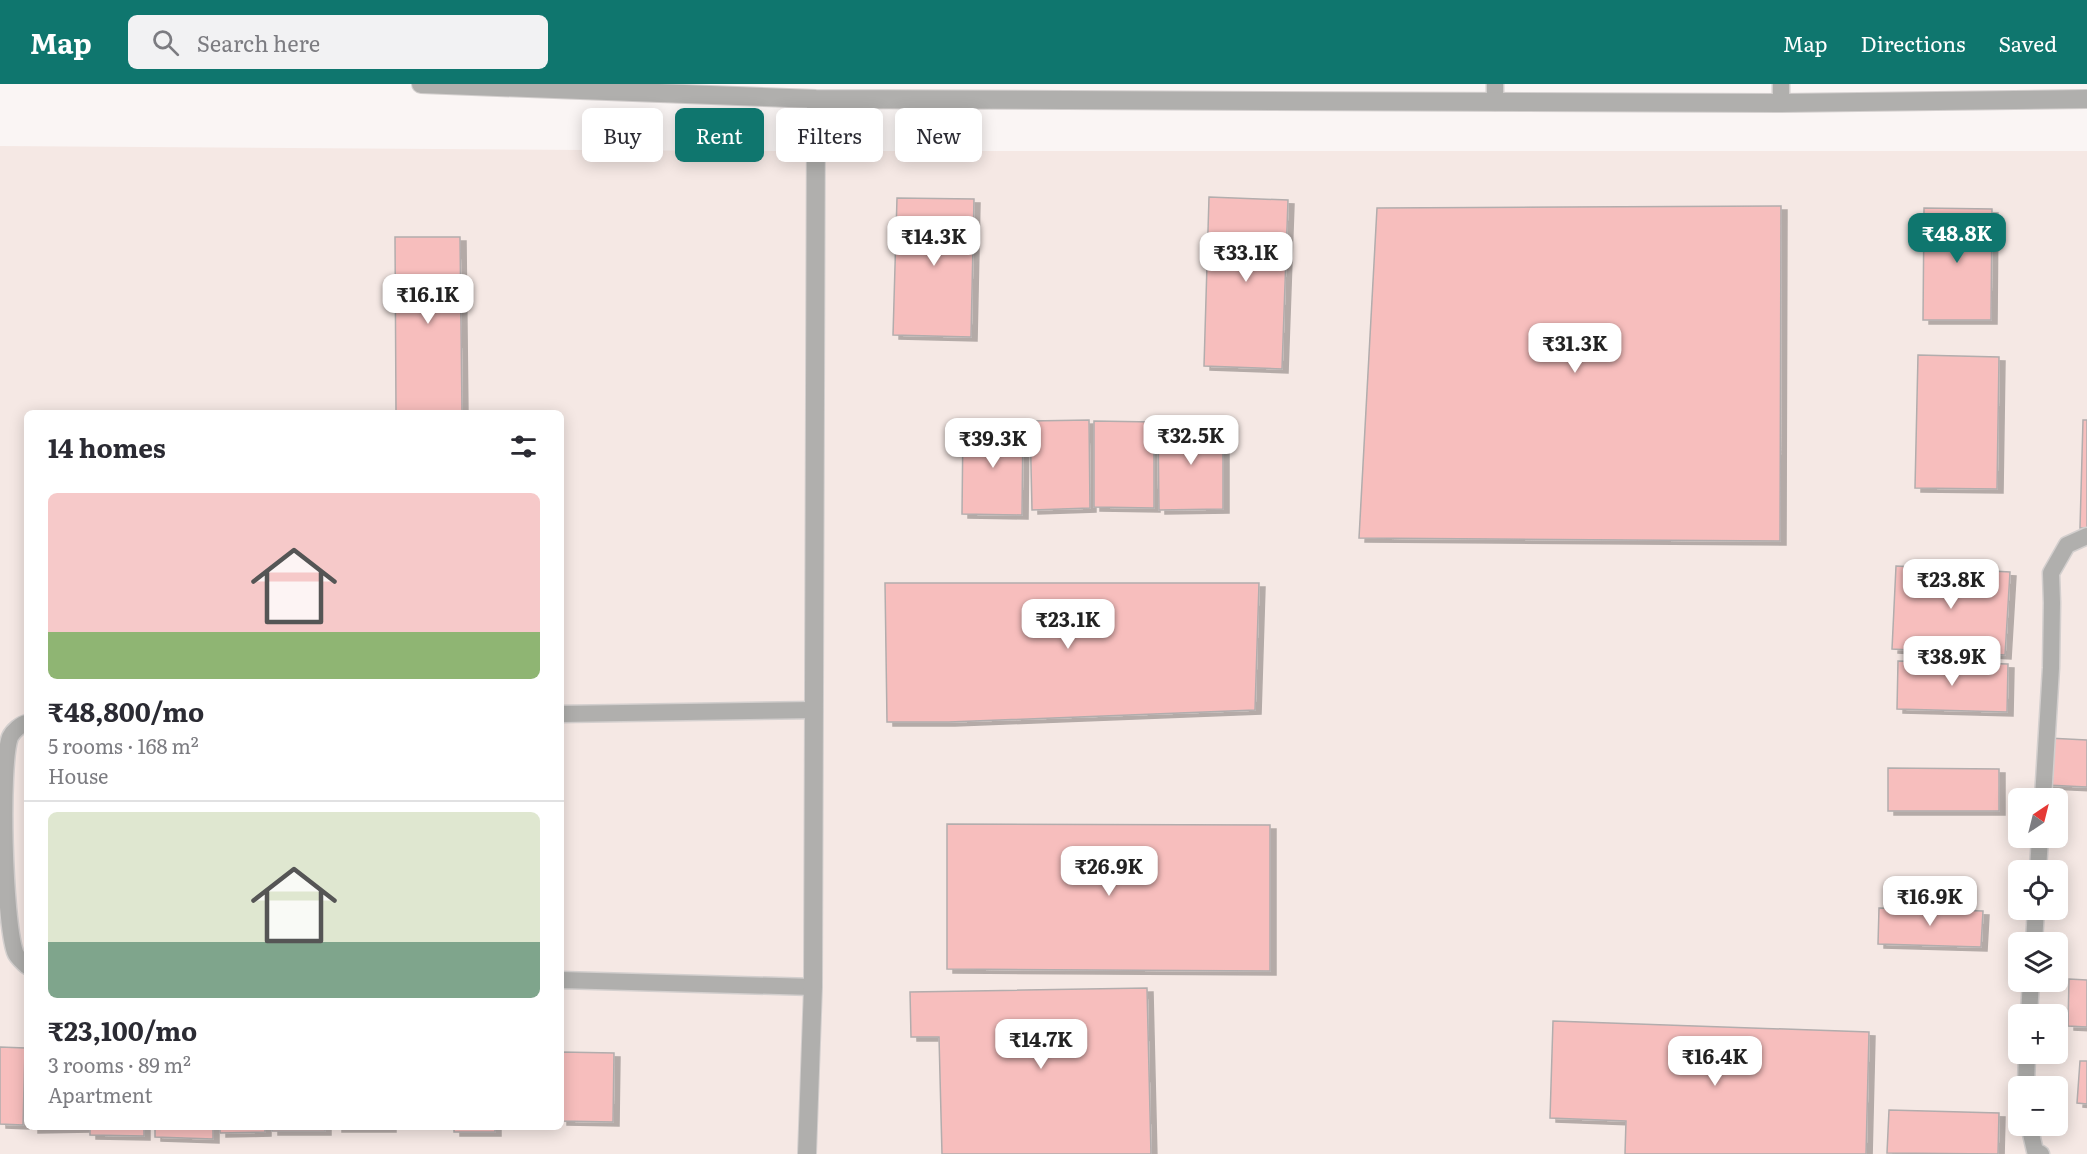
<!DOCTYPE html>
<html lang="en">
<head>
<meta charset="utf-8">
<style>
	body { margin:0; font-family:Literata,serif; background:#f2f2f3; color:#2b2b33; height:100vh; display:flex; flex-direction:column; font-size:22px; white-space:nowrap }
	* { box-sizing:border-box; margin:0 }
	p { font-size:20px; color:#7c7c81 }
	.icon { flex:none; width:33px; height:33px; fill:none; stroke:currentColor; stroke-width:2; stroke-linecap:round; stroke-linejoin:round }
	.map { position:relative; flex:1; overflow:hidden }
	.panel { position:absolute; left:24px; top:326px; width:540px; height:720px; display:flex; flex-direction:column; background:#fff; border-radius:9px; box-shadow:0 3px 15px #0003 }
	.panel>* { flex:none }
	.banner { position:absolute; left:582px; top:24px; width:570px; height:54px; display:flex; gap:12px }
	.needle { width:39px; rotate:35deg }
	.fabs { position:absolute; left:2008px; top:704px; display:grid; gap:12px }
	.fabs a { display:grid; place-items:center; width:60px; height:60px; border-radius:9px; background:#fff; box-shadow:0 3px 15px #0003; font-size:30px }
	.price { position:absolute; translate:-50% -51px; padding:0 14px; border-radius:12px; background:#fff; color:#222; font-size:20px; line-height:39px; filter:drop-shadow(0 2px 3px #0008) }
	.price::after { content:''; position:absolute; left:50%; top:36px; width:18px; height:14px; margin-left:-9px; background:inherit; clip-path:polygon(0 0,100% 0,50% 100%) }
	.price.current { background:#0f766e; color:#fff }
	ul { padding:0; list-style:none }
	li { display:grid; align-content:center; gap:12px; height:318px; padding:0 24px }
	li+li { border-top:2px solid #e1e1e2 }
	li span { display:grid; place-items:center; height:186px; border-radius:9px; color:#555 }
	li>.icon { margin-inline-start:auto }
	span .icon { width:108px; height:108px; fill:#fffc; stroke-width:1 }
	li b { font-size:26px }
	h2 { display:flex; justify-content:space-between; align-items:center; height:72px; padding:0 24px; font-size:26px }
	.pill { padding:0 21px; border-radius:9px; background:#fff; box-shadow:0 3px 15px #0003; font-size:21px; line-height:54px }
	.pill.current { background:#0f766e; color:#fff }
	header { display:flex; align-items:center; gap:36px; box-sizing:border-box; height:84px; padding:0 30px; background:#0f766e; color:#fff }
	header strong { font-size:28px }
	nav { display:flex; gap:33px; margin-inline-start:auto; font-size:21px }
	.search { width:420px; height:54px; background:#f2f2f3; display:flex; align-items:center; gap:15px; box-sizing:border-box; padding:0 21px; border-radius:9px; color:#7c7c81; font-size:22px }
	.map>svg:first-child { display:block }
	.built { fill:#f5e8e4; fill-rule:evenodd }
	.building { fill:#f7bebd; stroke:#b2adad; stroke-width:1.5; filter:url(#shadow) }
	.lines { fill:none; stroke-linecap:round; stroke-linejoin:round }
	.service-casing { stroke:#d3cfce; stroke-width:19 }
	.tertiary-casing { stroke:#d3cfce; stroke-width:20 }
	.service { stroke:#b0afad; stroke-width:16 }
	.tertiary { stroke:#b0afad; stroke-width:18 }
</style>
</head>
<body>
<header>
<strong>Map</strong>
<div class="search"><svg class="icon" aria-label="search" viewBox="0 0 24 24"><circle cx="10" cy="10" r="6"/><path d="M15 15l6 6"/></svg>Search here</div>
<nav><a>Map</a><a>Directions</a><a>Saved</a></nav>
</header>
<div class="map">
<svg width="2087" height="1070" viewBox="0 0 2087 1070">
	<defs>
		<filter id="shadow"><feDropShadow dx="6" dy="4" stdDeviation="0" flood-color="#0004"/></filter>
	</defs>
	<rect width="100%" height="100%" fill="#faf5f4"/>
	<path class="built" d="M0,62L747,67H2087V1070H0ZM27,328H561V1042H27ZM2019,714H2058V753H2019ZM2019,786H2058V825H2019ZM2019,858H2058V897H2019ZM2019,930H2058V969H2019ZM2019,1002H2058V1041H2019Z"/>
	<path class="building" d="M1209,113L1288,116L1282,285L1204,282Z
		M897,114L974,115L971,253L893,251Z
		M1781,122L1780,457L1359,454L1377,124Z
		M1924,124L1992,125L1991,236H1923Z
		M395,153H460L462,328H396Z
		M1918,271L1999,273L1997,405L1915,404Z
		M1089,336L1090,424L1032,426L1030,337Z
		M2083,336H2087V444H2080Z
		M1094,337L1154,338V424L1094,423Z
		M963,338L1023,339L1022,431L962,430Z
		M1223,338V425L1159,426L1158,339Z
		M1896,482L2010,488L2005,571L1892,565Z
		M885,499H1259L1255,626L949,638H887Z
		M1898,577L2008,580L2007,628L1897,625Z
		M2048,654L2087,656V703L2046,701Z
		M1888,684L1999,685V727H1888Z
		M947,740L1270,741V887L947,885Z
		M1879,824L1983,827L1981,863L1878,860Z
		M2069,895L2087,896V943L2068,942Z
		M1147,904L1151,1070H942L939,953H911L910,908Z
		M1553,937L1869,948L1866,1070H1625L1626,1037L1550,1034Z
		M0,963L25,964L23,1041L0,1040Z
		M561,968L614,969L613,1038L561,1037Z
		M2080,977H2087V1020L2077,1019Z
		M1889,1026L1999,1029L1998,1070L1887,1069Z
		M32,1042H84V1044L32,1045Z
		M90,1042H144V1052L90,1051Z
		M155,1042H213V1055L155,1053Z
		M220,1042H265V1048L220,1049Z
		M272,1042H325V1047H272Z
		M336,1042H390V1044H336Z
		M454,1042H495V1048H454Z"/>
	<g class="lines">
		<g class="service-casing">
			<path id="service" d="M1495,0V18
				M1781,0V19
				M561,630L814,626
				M27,639C21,640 13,647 10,653C0,681 4,836 15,868C17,874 23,878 27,882
				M2043,714L2051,584L2052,519L2051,489L2067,461L2087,452
				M2038,786L2040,753
				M2034,858L2036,825
				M561,896L813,903
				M2029,930L2031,897
				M2026,1002L2027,969
				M2029,1041L2035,1067L2041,1070"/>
		</g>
		<g class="tertiary-casing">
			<path id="tertiary" d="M421,0L816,15L1781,19L2087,15
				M807,1070L813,903L816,15"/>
		</g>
		<use href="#service" class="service"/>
		<use href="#tertiary" class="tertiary"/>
	</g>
</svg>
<div class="fabs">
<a><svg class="needle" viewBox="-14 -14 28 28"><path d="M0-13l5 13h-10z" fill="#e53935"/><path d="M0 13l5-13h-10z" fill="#7c7c81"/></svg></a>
<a><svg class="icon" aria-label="locate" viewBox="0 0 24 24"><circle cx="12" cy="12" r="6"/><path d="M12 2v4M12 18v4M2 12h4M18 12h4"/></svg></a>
<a><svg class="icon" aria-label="layers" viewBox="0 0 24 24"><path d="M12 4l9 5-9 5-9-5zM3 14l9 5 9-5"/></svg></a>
<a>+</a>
<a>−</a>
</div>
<b class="price current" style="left:1957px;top:180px">₹48.8K</b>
<b class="price" style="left:934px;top:183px">₹14.3K</b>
<b class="price" style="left:1246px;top:199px">₹33.1K</b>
<b class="price" style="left:428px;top:241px">₹16.1K</b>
<b class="price" style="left:1575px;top:290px">₹31.3K</b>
<b class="price" style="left:1191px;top:382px">₹32.5K</b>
<b class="price" style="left:993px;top:385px">₹39.3K</b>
<b class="price" style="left:1951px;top:526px">₹23.8K</b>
<b class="price" style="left:1068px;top:566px">₹23.1K</b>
<b class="price" style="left:1952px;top:603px">₹38.9K</b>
<b class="price" style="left:1109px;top:813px">₹26.9K</b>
<b class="price" style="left:1930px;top:843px">₹16.9K</b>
<b class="price" style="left:1041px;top:986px">₹14.7K</b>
<b class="price" style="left:1715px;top:1003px">₹16.4K</b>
<div class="banner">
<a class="pill">Buy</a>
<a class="pill current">Rent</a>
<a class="pill">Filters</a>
<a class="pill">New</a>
</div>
<section class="panel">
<h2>14 homes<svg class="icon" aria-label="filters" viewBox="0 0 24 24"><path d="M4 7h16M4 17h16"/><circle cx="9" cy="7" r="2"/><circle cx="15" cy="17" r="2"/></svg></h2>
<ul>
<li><span style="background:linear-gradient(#f6c9c9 75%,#8fb573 0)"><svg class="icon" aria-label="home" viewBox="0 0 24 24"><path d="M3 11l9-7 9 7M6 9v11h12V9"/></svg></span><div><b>₹48,800/mo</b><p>5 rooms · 168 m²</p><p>House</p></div></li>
<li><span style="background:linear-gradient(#dfe7d0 70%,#7fa58c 0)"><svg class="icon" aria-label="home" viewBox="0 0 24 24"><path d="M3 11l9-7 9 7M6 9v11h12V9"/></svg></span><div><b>₹23,100/mo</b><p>3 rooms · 89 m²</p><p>Apartment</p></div></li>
</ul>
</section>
</div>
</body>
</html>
